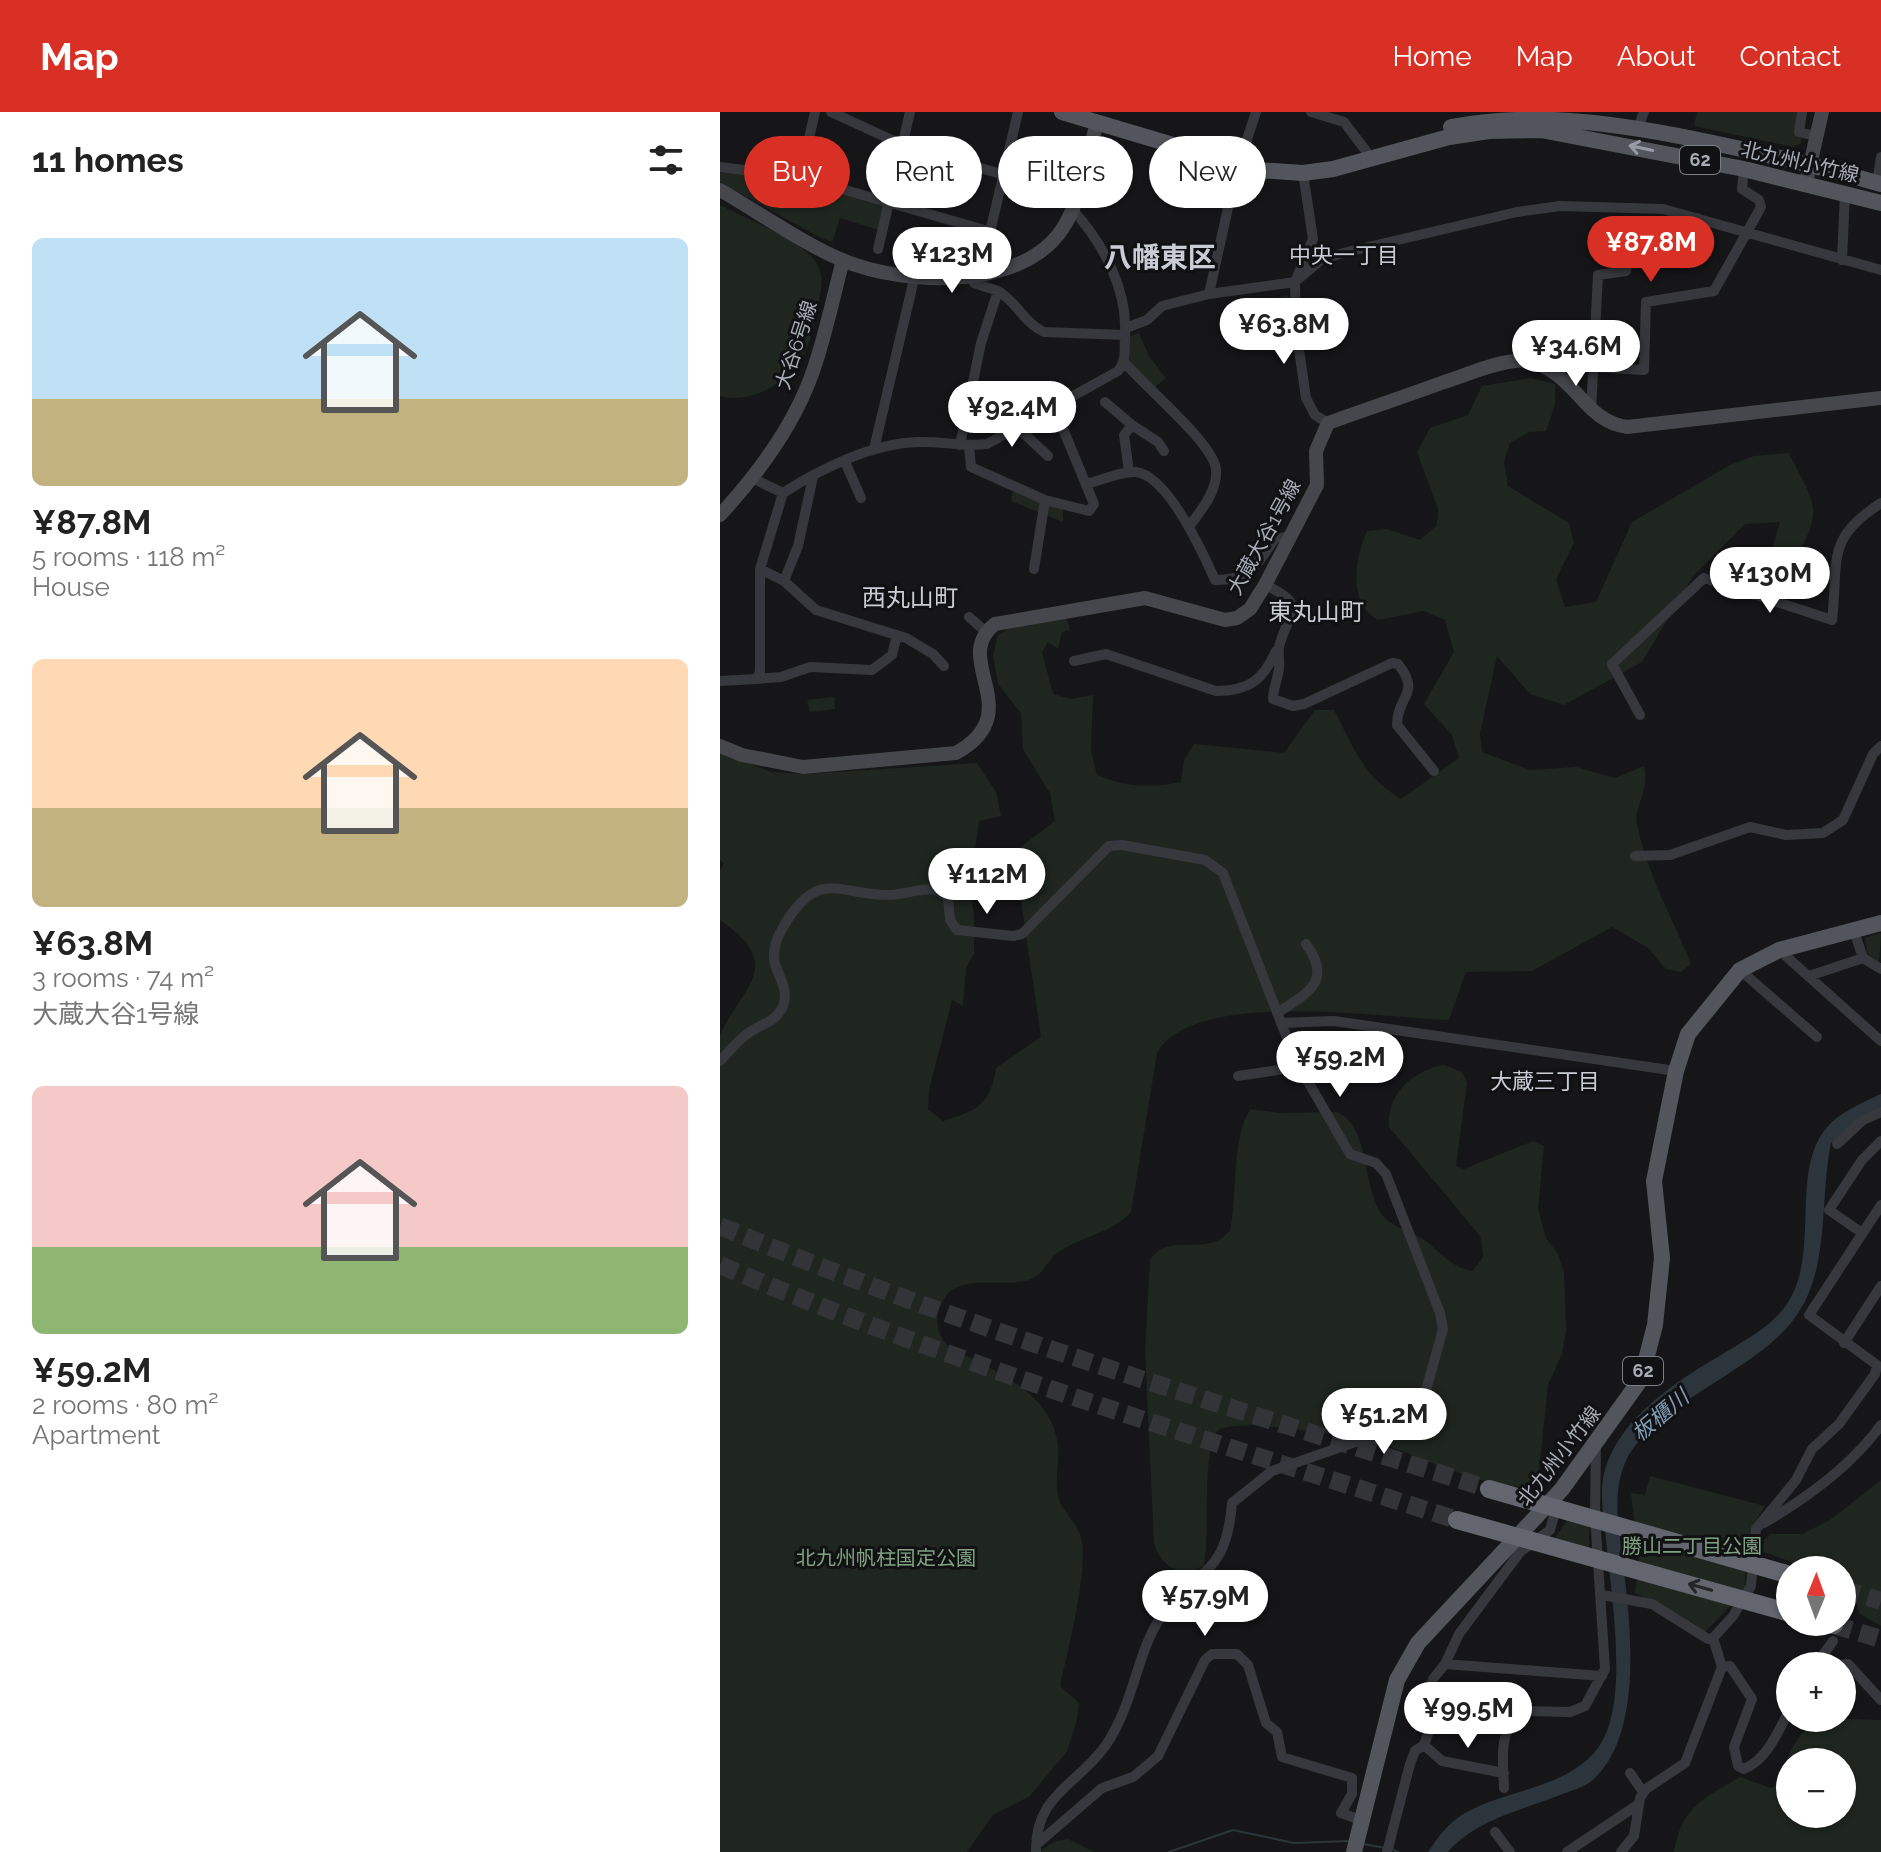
<!DOCTYPE html>
<html lang="en">
<head>
<meta charset="utf-8">
<style>
	body { margin:0; font-family:Raleway,"Noto Sans JP",sans-serif; background:#f6f6f6; color:#222; height:100vh; display:flex; flex-direction:column; font-size:30px; white-space:nowrap }
	* { box-sizing:border-box; margin:0 }
	p { font-size:26px; color:#767676 }
	.icon { flex:none; width:44px; height:44px; fill:none; stroke:currentColor; stroke-width:2; stroke-linecap:round; stroke-linejoin:round }
	.map { position:relative; flex:1; overflow:hidden }
	.panel { display:flex; flex-direction:column; background:#fff; width:720px }
	.panel>* { flex:none }
	.guide { position:absolute; left:24px; top:24px; width:760px; height:72px; display:flex; gap:16px }
	.needle { width:52px; rotate:1deg }
	.controls { position:absolute; left:1056px; top:1444px; display:grid; gap:16px }
	.controls a { display:grid; place-items:center; width:80px; height:80px; border-radius:50%; background:#fff; box-shadow:0 2px 6px #0004; font-size:40px }
	.price { position:absolute; translate:-50% -68px; padding:0 18px; border-radius:28px; background:#fff; color:#222; font-size:26px; line-height:52px; filter:drop-shadow(0 2px 4px #0008) }
	.price::after { content:''; position:absolute; left:50%; top:48px; width:24px; height:18px; margin-left:-12px; background:inherit; clip-path:polygon(0 0,100% 0,50% 100%) }
	.price.selected { background:#d93025; color:#fff }
	ul { padding:0; list-style:none }
	li { display:grid; align-content:center; gap:16px; height:424px; padding:0 32px }
	li span { display:grid; place-items:center; height:248px; border-radius:12px; color:#555 }
	li>.icon { margin-inline-start:auto }
	span .icon { width:144px; height:144px; fill:#fffc; stroke-width:1 }
	li b { font-size:34px }
	h2 { display:flex; justify-content:space-between; align-items:center; height:96px; padding:0 32px; font-size:34px }
	.chip { padding:0 28px; border-radius:36px; background:#fff; box-shadow:0 2px 6px #0004; font-size:28px; line-height:72px }
	.chip.selected { background:#d93025; color:#fff }
	header { display:flex; align-items:center; gap:48px; box-sizing:border-box; height:112px; padding:0 40px; background:#d93025; color:#fff }
	header strong { font-size:38px }
	nav { display:flex; gap:44px; margin-inline-start:auto; font-size:28px }
	main { display:flex; flex:1; min-height:0 }
	.map>svg:first-child { display:block }
	.green { fill:#1e261f; fill-rule:evenodd }
	.water { fill:#2c353c }
	.lines { fill:none; stroke-linecap:round; stroke-linejoin:round }
	.stream { stroke:#2c353c; stroke-width:2 }
	.highway-tunnel { stroke:#333438; stroke-width:18; stroke-dasharray:18 9; stroke-linecap:butt }
	.street { stroke:#37383d; stroke-width:10 }
	.secondary { stroke:#45474d; stroke-width:14 }
	.primary { stroke:#53555c; stroke-width:16 }
	.highway { stroke:#63666e; stroke-width:18 }
	.oneway { stroke:#979ba6 }
	.oneway2 { stroke:#26262a }
	.labels { text-anchor:middle; stroke-width:6; stroke-linejoin:round; paint-order:stroke }
	.shield { fill:#111113; stroke:#7b7e86; stroke-width:2 }
	.shield-label { font-size:18px; font-weight:bold; fill:#a8adb8 }
	.street-label { font-size:20px; fill:#a8adb8; stroke:#111113 }
	.park-label { font-size:20px; fill:#7fa381; stroke:#111113 }
	.neighbourhood-label { font-size:22px; fill:#c9ccd4; stroke:#111113 }
	.water-label { font-size:22px; font-style:italic; fill:#7f9bb3; stroke:#111113 }
	.quarter-label { font-size:24px; fill:#c9ccd4; stroke:#111113 }
	.district-label { font-size:28px; font-weight:bold; fill:#c9ccd4; stroke:#111113 }
</style>
</head>
<body>
<header>
<strong>Map</strong>
<nav><a>Home</a><a>Map</a><a>About</a><a>Contact</a></nav>
</header>
<main>
<section class="panel">
<h2>11 homes<svg class="icon" aria-label="filters" viewBox="0 0 24 24"><path d="M4 7h16M4 17h16"/><circle cx="9" cy="7" r="2"/><circle cx="15" cy="17" r="2"/></svg></h2>
<ul>
<li><span style="background:linear-gradient(#bfe0f5 65%,#c2b280 0)"><svg class="icon" aria-label="home" viewBox="0 0 24 24"><path d="M3 11l9-7 9 7M6 9v11h12V9"/></svg></span><div><b>¥87.8M</b><p>5 rooms · 118 m²</p><p>House</p></div></li>
<li><span style="background:linear-gradient(#ffd9b3 60%,#c2b280 0)"><svg class="icon" aria-label="home" viewBox="0 0 24 24"><path d="M3 11l9-7 9 7M6 9v11h12V9"/></svg></span><div><b>¥63.8M</b><p>3 rooms · 74 m²</p><p>大蔵大谷1号線</p></div></li>
<li><span style="background:linear-gradient(#f6c9c9 65%,#8fb573 0)"><svg class="icon" aria-label="home" viewBox="0 0 24 24"><path d="M3 11l9-7 9 7M6 9v11h12V9"/></svg></span><div><b>¥59.2M</b><p>2 rooms · 80 m²</p><p>Apartment</p></div></li>
</ul>
</section>
<div class="map">
<svg width="1161" height="1740" viewBox="0 0 1161 1740">
	<rect width="100%" height="100%" fill="#161618"/>
	<path class="green" d="M977,0H1087L1081,31L1073,35L974,14Z
		M0,59L79,69L166,94L159,118L120,106L112,130L99,125L0,70Z
		M0,93C24,106 88,130 98,154C105,169 100,182 97,196C94,210 92,225 86,238C73,269 32,293 0,284Z
		M568,183L572,217L556,220L530,213L522,193Z
		M419,221L429,244L446,266L434,276L410,250L407,225Z
		M811,266L835,272V293L826,319L809,320L790,331L784,350L788,374L849,411L854,431L836,467L845,495L876,490L912,410L1010,353L1034,344L1069,341C1076,357 1089,376 1093,394C1098,418 1065,469 1041,474L1060,410L1025,412L973,464L922,550L844,593L810,582L777,544L760,621L762,640L810,658L856,655L895,666L924,654C930,679 913,696 917,713C927,761 953,807 971,852L961,860L946,857L928,836L892,815L812,859L746,860L729,908C662,906 473,876 437,941L411,1100C390,1123 359,1124 336,1142C326,1150 324,1162 311,1167C282,1179 232,1154 219,1198C215,1213 219,1225 230,1236C272,1257 334,1281 338,1335C340,1353 333,1373 340,1390C345,1401 355,1410 360,1422C371,1450 347,1542 340,1574L359,1591L357,1608L347,1639L310,1684L273,1703L247,1740H0V923C23,873 66,854 0,808V759L4,751L0,748V640L51,660L85,662L257,651L276,680L281,704L259,709L249,779L254,801V842L246,856L243,894L232,888L209,978L208,997L223,1009C257,998 270,994 276,956L321,925L297,761L298,737L335,709L330,681L303,637L301,601L278,572L273,543L278,523L289,516L346,504L350,518L342,520L338,537L328,530L322,540L333,582L351,587L373,583L371,638L377,663C403,675 433,676 461,670L464,648L474,632L564,641L595,598H614C634,636 642,663 681,687L739,646L732,623L704,592L734,540L725,508L704,499L658,508C627,490 635,447 647,419L667,417L700,428L717,413L718,397L697,340L710,316L748,303L762,274Z
		M293,378L343,396V410L291,389Z
		M114,585L115,597L90,600L87,588Z
		M1159,821L1161,823L1159,850L1148,844L1145,826Z
		M724,953L742,960L747,971L736,1054L744,1057L813,1029L824,1034L818,1097L826,1126L838,1142L844,1160L846,1219L842,1242L828,1273L819,1358L812,1371C788,1387 697,1343 668,1334C645,1327 506,1301 496,1321C482,1347 490,1420 484,1454C461,1467 441,1455 434,1431L425,1238L430,1148C444,1124 472,1138 494,1130C500,1129 505,1123 510,1119C517,1087 512,1020 531,997L560,1001L617,1000C652,1015 641,1080 664,1105C675,1117 694,1120 707,1130C722,1142 733,1156 753,1159L763,1145L761,1125L669,1015C666,982 694,958 724,953Z
		M930,1364L1045,1394C1026,1421 1026,1446 1025,1479L985,1520L915,1481L919,1450L911,1381L925,1383Z
		M1161,1368V1514L1140,1502L1130,1471L1122,1468V1458H1094L1041,1439L1042,1430L1050,1422H1082L1110,1408Z
		M857,1394L869,1412V1447L825,1440Z
		M1097,1606L1161,1608V1740H954C961,1695 984,1686 1020,1665L1051,1676L1059,1672C1065,1644 1076,1625 1097,1606ZM1070,1650H1122V1702H1070Z
		M348,1727L374,1740H318L336,1729Z"/>
	<path class="water" d="M1161,982V996L1142,1004L1111,1031C1099,1089 1111,1158 1074,1207C1035,1260 930,1294 905,1351C893,1380 898,1406 901,1435C909,1500 927,1618 873,1668C865,1675 850,1679 840,1683C802,1698 755,1708 728,1740H708C719,1724 728,1711 745,1701C790,1675 865,1676 887,1619C906,1570 891,1481 886,1427C884,1408 880,1387 883,1367C894,1308 958,1268 1006,1240C1028,1226 1052,1214 1067,1192C1102,1139 1068,1057 1109,1013C1122,999 1144,990 1161,982Z"/>
	<g class="lines">
		<path class="stream" d="M644,1732L665,1736
			M672,1737L678,1740
			M449,1740L513,1718L574,1731L630,1729"/>
		<path class="highway-tunnel" d="M0,1114C250,1219 511,1295 769,1377
			M0,1153C239,1255 490,1328 737,1408
			M1122,1477L1161,1489
			M1114,1513L1161,1527"/>
		<path class="street" d="M111,0L185,34L281,62
			M591,0L624,10L646,39
			M1082,0L1079,20L1096,24
			M918,16L924,0
			M0,55L80,65L268,119
			M583,61L593,127L575,170L576,217L586,286L595,303L608,311
			M80,65L95,0
			M1157,71L1161,45
			M158,137L190,0
			M1122,148L1125,80
			M278,179C297,190 305,212 324,220L405,223
			M489,182L515,64L536,0
			M406,216L427,208L442,194L489,182L575,170L602,147L631,139L797,100L840,94L943,97L1161,158
			M405,251C425,275 493,331 496,357C498,378 482,397 471,412
			M875,255L924,258L926,190L994,179L1041,95L1039,88L1022,77L1024,57
			M385,290L412,313L404,323L409,360
			M871,299L878,163L906,159L910,134L977,106
			M412,313L438,330L444,339
			M297,315L328,344
			M240,333L261,231L278,179L254,171L260,163L298,0
			M249,334L251,355L325,388L369,399L374,392L334,295
			M154,337L195,163
			M125,350L141,386
			M32,366L63,381
			M367,372C382,368 401,359 416,360C448,364 483,441 495,468C530,468 537,453 555,426L569,425
			M40,457L64,469L96,498L186,526L213,542L224,554
			M314,457L325,388
			M64,469L78,434L93,365
			M545,473C586,492 571,497 560,531C557,539 560,548 559,556C558,567 553,576 553,587L573,594L584,592L672,551L678,552C702,582 677,583 677,613L714,659
			M249,505L265,519
			M354,549L386,542L496,579C529,579 543,568 556,539
			M37,567L61,565L90,555L152,558L172,543L177,523
			M0,569L37,567L40,559V457L63,381C100,357 153,331 198,330C221,329 243,335 267,332L398,259C407,248 404,239 405,225C408,177 383,131 352,97
			M920,603L892,552L984,466L1112,508C1119,447 1105,427 1161,391
			M915,744L950,743L1030,715L1066,723L1103,721L1123,708L1153,642L1161,634
			M1133,816L1143,846L1161,857
			M1059,838L1161,929
			M1020,858L1097,925
			M1089,864L1143,846
			M557,901C588,881 613,869 586,832
			M561,911L614,909L956,959
			M0,949C8,941 16,930 26,923C39,912 56,911 63,894C70,877 56,862 54,847C53,831 60,820 68,807C102,756 121,784 170,783C188,783 214,769 228,786L230,808L237,818L293,824L302,822L389,734L402,733L485,748L503,761L576,949L630,1042L656,1051L666,1062L720,1201L723,1217L695,1318L689,1322L638,1329L552,1359L512,1391C506,1466 478,1454 441,1505C417,1539 414,1592 386,1633C357,1674 315,1682 316,1740
			M518,964L565,957L576,949
			M1117,1032L1143,1008L1161,1000
			M1142,1121L1109,1098L1142,1048L1161,1029
			M1124,1231L1161,1174
			M1044,1411C1087,1386 1132,1353 1161,1313
			M882,1483L932,1492L988,1527L993,1526
			M725,1552L882,1564
			M1095,1554L1113,1529
			M1111,1554L1128,1552L1161,1588
			M1002,1555L1010,1554L1032,1587L1014,1635L1018,1654L1024,1657C1048,1647 1058,1619 1070,1597
			M709,1601L739,1603L746,1622
			M704,1633L722,1649L784,1661
			M910,1661L923,1680
			M784,1676C783,1646 778,1621 800,1599L850,1600L865,1594L885,1557L875,1404L876,1333
			M775,1720L790,1740
			M316,1733L382,1676L413,1665L438,1644L485,1548L492,1542H517L528,1553L546,1611L557,1620L562,1645L632,1666V1682L621,1701L641,1708
			M667,1740L690,1652L695,1639L704,1633L711,1614L707,1589L713,1567L725,1552L739,1522L800,1440L830,1418L837,1393
			M847,1740L919,1692
			M901,1740L914,1724L920,1686L926,1677L965,1651L1002,1555L993,1526L1013,1504L1031,1474L1036,1417L1076,1368L1092,1337L1119,1312L1155,1262L1157,1253L1089,1203L1161,1093"/>
		<path class="secondary" d="M1086,71L1102,0
			M0,78C40,101 80,130 122,148C185,174 302,179 343,116C362,86 367,45 377,11
			M0,403C37,363 73,315 92,262C105,226 113,186 123,148
			M0,634L22,643L83,655L236,641C310,600 229,547 275,512L425,486L505,508L517,506L530,497L545,473L597,373L596,339L608,311C647,297 686,284 724,270C747,263 772,251 795,249C806,247 821,252 830,258C859,275 870,310 907,315L1161,286"/>
		<path class="primary" d="M342,0L537,58L583,61L613,57L729,25L769,19L821,18L1024,57L1161,91
			M731,15C812,0 889,10 969,26C1033,39 1098,54 1161,72
			M634,1740L677,1568L698,1531L842,1377L921,1267L935,1213L942,1146L934,1069L956,959L968,922L1020,858L1059,838L1161,811"/>
		<path class="highway" d="M769,1377L1070,1463
			M737,1408L1070,1501
			M1102,1510L1114,1513"/>
	</g>
	<defs><path id="oneway-shaft" d="M-6 0H5M1.5-3L5.5 0L1.5 3" fill="none" stroke-width="1.6" stroke-linecap="round" stroke-linejoin="round" transform="scale(2)"/></defs>
	<use class="oneway" href="#oneway-shaft" transform="translate(921 36) rotate(-168)"/>
	<use class="oneway2" href="#oneway-shaft" transform="translate(980 1475) rotate(-164)"/>
	<g class="labels">
		<g class="shield">
			<rect x="960" y="34" width="40" height="28" rx="6"/>
			<rect x="903" y="1245" width="40" height="28" rx="6"/>
		</g>
		<g class="shield-label">
			<text x="980" y="54">62</text>
			<text x="923" y="1265">62</text>
		</g>
		<g class="street-label">
			<text transform="translate(1080 50) rotate(13)" y="7">北九州小竹線</text>
			<text transform="translate(76 233) rotate(-72)" y="7">大谷6号線</text>
			<text transform="translate(544 425) rotate(-61)" y="7">大蔵大谷1号線</text>
			<text transform="translate(839 1344) rotate(-52)" y="7">北九州小竹線</text>
		</g>
		<g class="park-label">
			<text x="972" y="1441">勝山二丁目公園</text>
			<text x="166" y="1453">北九州帆柱国定公園</text>
		</g>
		<g class="neighbourhood-label">
			<text x="624" y="151">中央一丁目</text>
			<text x="825" y="977">大蔵三丁目</text>
		</g>
		<g class="water-label">
			<text transform="translate(940 1303) rotate(-40)" y="8">板櫃川</text>
		</g>
		<g class="quarter-label">
			<text x="190" y="494">西丸山町</text>
			<text x="596" y="508">東丸山町</text>
		</g>
		<g class="district-label">
			<text x="440" y="155">八幡東区</text>
		</g>
	</g>
</svg>
<div class="controls">
<a><svg class="needle" viewBox="-14 -14 28 28"><path d="M0-13l5 13h-10z" fill="#e53935"/><path d="M0 13l5-13h-10z" fill="#767676"/></svg></a>
<a>+</a>
<a>−</a>
</div>
<b class="price selected" style="left:931px;top:172px">¥87.8M</b>
<b class="price" style="left:232px;top:183px">¥123M</b>
<b class="price" style="left:564px;top:254px">¥63.8M</b>
<b class="price" style="left:856px;top:276px">¥34.6M</b>
<b class="price" style="left:292px;top:337px">¥92.4M</b>
<b class="price" style="left:1050px;top:503px">¥130M</b>
<b class="price" style="left:267px;top:804px">¥112M</b>
<b class="price" style="left:620px;top:987px">¥59.2M</b>
<b class="price" style="left:664px;top:1344px">¥51.2M</b>
<b class="price" style="left:485px;top:1526px">¥57.9M</b>
<b class="price" style="left:748px;top:1638px">¥99.5M</b>
<div class="guide">
<a class="chip selected">Buy</a>
<a class="chip">Rent</a>
<a class="chip">Filters</a>
<a class="chip">New</a>
</div>
</div>
</main>
</body>
</html>
